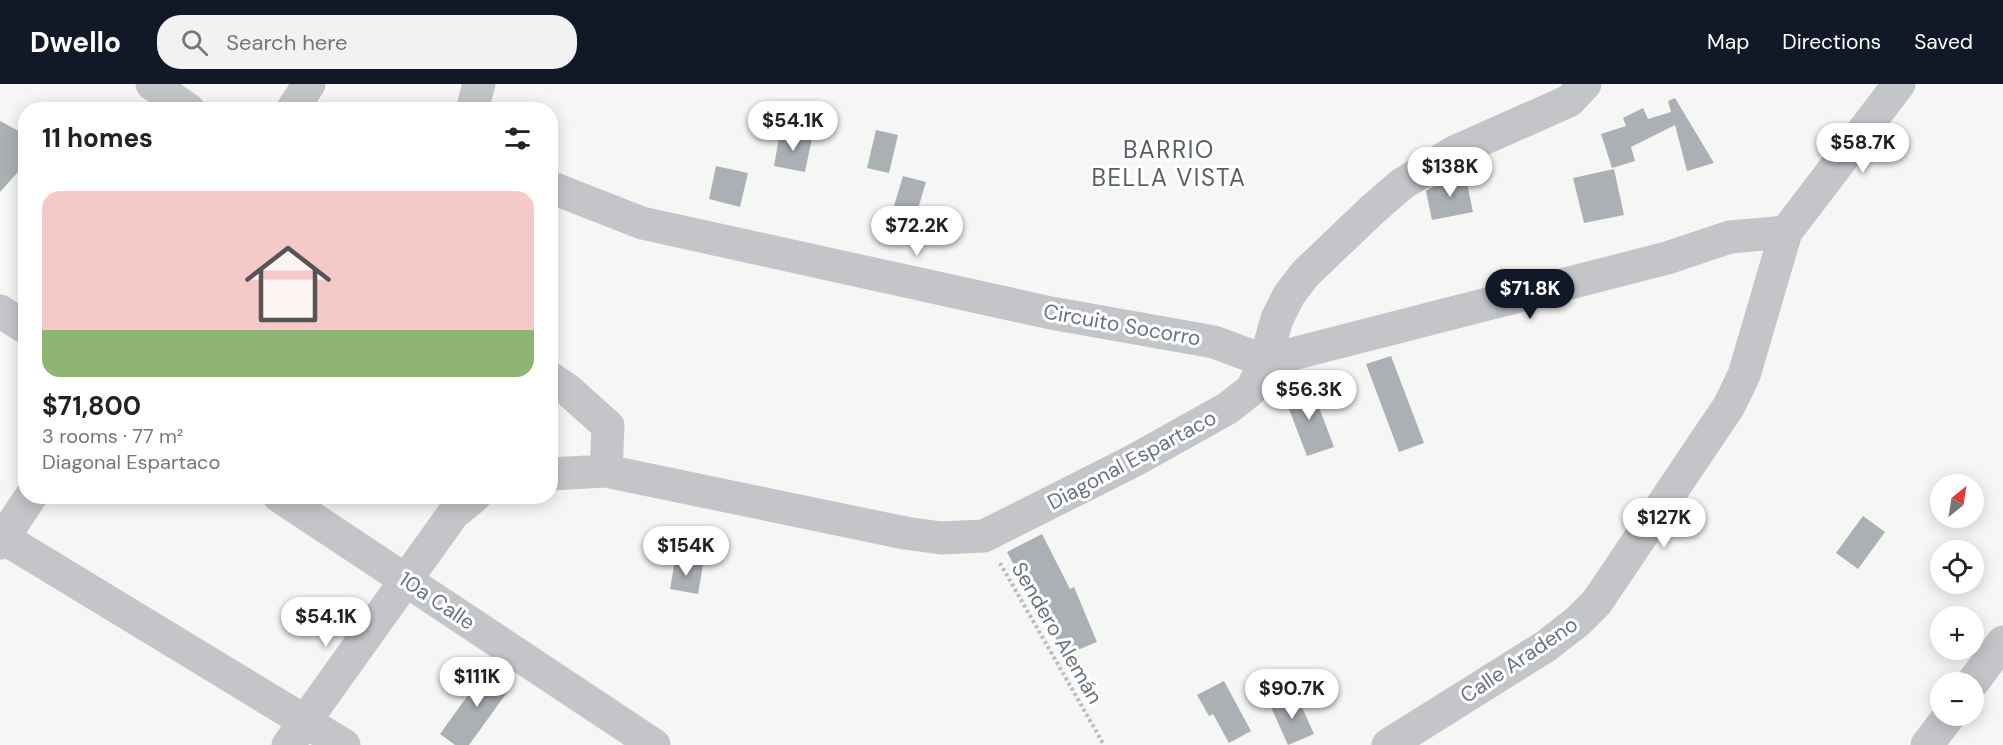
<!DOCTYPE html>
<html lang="en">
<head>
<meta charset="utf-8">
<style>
	body { margin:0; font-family:"DM Sans",sans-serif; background:#f2f2f2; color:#222; height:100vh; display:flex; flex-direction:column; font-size:22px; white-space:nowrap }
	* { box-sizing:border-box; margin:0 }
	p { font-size:20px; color:#767676 }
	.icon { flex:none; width:33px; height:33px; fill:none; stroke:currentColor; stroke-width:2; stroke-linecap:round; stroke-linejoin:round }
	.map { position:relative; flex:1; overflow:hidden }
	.details { position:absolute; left:18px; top:18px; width:540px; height:402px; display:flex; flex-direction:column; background:#fff; border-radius:24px; box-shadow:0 3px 15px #0003 }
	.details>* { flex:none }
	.needle { width:39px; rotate:30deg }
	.buttons { position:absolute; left:1930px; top:390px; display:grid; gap:12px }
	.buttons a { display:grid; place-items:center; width:54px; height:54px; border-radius:50%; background:#fff; box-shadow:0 3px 15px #0003; font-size:30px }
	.price { position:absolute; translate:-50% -51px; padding:0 14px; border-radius:21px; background:#fff; color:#222; font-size:20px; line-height:39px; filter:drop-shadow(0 2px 3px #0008) }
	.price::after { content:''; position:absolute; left:50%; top:36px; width:18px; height:14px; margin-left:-9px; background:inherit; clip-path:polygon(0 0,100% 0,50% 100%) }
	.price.current { background:#111827; color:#fff }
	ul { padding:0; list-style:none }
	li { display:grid; align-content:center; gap:12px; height:318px; padding:0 24px }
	li span { display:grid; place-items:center; height:186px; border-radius:18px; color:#555 }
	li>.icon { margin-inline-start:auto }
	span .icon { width:108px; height:108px; fill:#fffc; stroke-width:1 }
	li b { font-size:26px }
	h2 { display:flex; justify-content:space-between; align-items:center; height:72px; padding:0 24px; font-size:26px }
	header { display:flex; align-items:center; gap:36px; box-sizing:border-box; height:84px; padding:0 30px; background:#111827; color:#fff }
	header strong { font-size:28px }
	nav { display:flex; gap:33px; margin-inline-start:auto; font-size:21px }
	.search { width:420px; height:54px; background:#f2f2f2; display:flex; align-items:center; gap:15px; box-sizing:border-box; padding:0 21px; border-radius:24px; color:#767676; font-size:22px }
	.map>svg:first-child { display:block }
	.building { fill:#abb0b5 }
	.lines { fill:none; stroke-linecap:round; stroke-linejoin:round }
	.path { stroke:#babcbe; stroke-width:4; stroke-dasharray:3 3; stroke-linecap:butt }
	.minor { stroke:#c3c5c8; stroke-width:33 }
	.labels { text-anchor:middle; stroke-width:6; stroke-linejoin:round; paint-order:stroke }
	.street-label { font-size:21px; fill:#697481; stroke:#fff }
	.quarter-label { font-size:24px; letter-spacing:1.5px; fill:#565e67; stroke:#fff }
</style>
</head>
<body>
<header>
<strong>Dwello</strong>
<div class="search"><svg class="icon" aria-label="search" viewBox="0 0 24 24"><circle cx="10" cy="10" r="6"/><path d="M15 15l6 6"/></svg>Search here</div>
<nav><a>Map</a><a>Directions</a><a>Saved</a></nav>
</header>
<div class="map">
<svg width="2003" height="661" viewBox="0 0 2003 661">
	<rect width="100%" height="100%" fill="#f6f6f4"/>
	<path class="building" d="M1675,14L1714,79L1687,87L1675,41L1631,63L1635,77L1612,84L1601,50L1626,42L1623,34L1643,24L1648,35L1671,28L1668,17Z
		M0,37L26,51V79L0,108Z
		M876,46L898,51L889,89L867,84Z
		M780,48L812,54L805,88L774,82Z
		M716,82L748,89L740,123L709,115Z
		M1614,85L1624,131L1584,139L1573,94Z
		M1465,89L1473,128L1432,136L1426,107L1451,92Z
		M903,92L926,98L917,128L894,122Z
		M1391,272L1424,359L1399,368L1366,280Z
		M1311,302L1334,363L1307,372L1284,312Z
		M1863,432L1885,448L1858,485L1836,469Z
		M1042,450L1070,505L1074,503L1097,558L1063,572L1029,491L1021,495L1007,468Z
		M675,476L703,481L698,510L670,505Z
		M489,582L513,600L469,661H455L440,650Z
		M1224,597L1251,647L1229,659L1213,630L1209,632L1197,611Z
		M1296,610L1314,650L1288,661L1270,621Z"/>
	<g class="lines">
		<path class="path" d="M1000,479L1104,661"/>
		<path class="minor" d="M152,0L189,26
			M292,26L309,0
			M472,26L479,0
			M550,103L642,139L1051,229L1214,258L1265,277
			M0,227L26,244
			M1265,277L1667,174L1730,153L1786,148
			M550,294L568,306L608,342L606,387
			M550,390L606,387L905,449L941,454L984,452L1135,376L1228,324L1252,305L1265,277L1277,235L1289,211L1305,190L1372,126L1402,100L1454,68L1569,17L1585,0
			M279,412L654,661
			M0,452L344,661
			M0,459L31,412
			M1973,598L2003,558
			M288,661L453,430L475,412
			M1388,661L1546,562L1578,537L1597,518L1729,322L1744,291L1786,148L1899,0
			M1927,661L1949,632"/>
	</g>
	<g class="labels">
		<g class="street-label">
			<text transform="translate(1122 241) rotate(10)" y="7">Circuito Socorro</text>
			<text transform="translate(1132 376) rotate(-28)" y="7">Diagonal Espartaco</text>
			<text transform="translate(437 517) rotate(34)" y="7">10a Calle</text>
			<text transform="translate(1057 549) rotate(60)" y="7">Sendero Alemán</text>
			<text transform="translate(1519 576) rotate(-34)" y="7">Calle Aradeno</text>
		</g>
		<g class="quarter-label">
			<text x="1169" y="74">BARRIO<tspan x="1169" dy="28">BELLA VISTA</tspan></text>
		</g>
	</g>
</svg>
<div class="buttons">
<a><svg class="needle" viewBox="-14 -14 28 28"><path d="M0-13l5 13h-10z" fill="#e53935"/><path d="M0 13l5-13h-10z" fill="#767676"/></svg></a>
<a><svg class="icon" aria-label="locate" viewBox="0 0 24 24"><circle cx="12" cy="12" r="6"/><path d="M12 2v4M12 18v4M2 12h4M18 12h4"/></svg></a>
<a>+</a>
<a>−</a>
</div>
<b class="price" style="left:793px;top:68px">$54.1K</b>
<b class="price" style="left:1863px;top:90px">$58.7K</b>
<b class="price" style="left:1450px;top:114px">$138K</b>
<b class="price" style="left:917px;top:173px">$72.2K</b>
<b class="price current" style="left:1530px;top:236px">$71.8K</b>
<b class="price" style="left:1309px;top:337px">$56.3K</b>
<b class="price" style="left:1664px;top:465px">$127K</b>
<b class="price" style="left:686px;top:493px">$154K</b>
<b class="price" style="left:326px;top:564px">$54.1K</b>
<b class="price" style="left:477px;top:624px">$111K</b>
<b class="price" style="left:1292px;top:636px">$90.7K</b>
<section class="details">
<h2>11 homes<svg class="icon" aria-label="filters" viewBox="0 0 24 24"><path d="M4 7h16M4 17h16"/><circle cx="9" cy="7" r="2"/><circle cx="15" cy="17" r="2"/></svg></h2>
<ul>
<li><span style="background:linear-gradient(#f6c9c9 75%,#8fb573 0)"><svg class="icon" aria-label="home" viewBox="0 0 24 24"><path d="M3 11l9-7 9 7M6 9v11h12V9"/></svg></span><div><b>$71,800</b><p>3 rooms · 77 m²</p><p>Diagonal Espartaco</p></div></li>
</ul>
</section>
</div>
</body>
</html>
